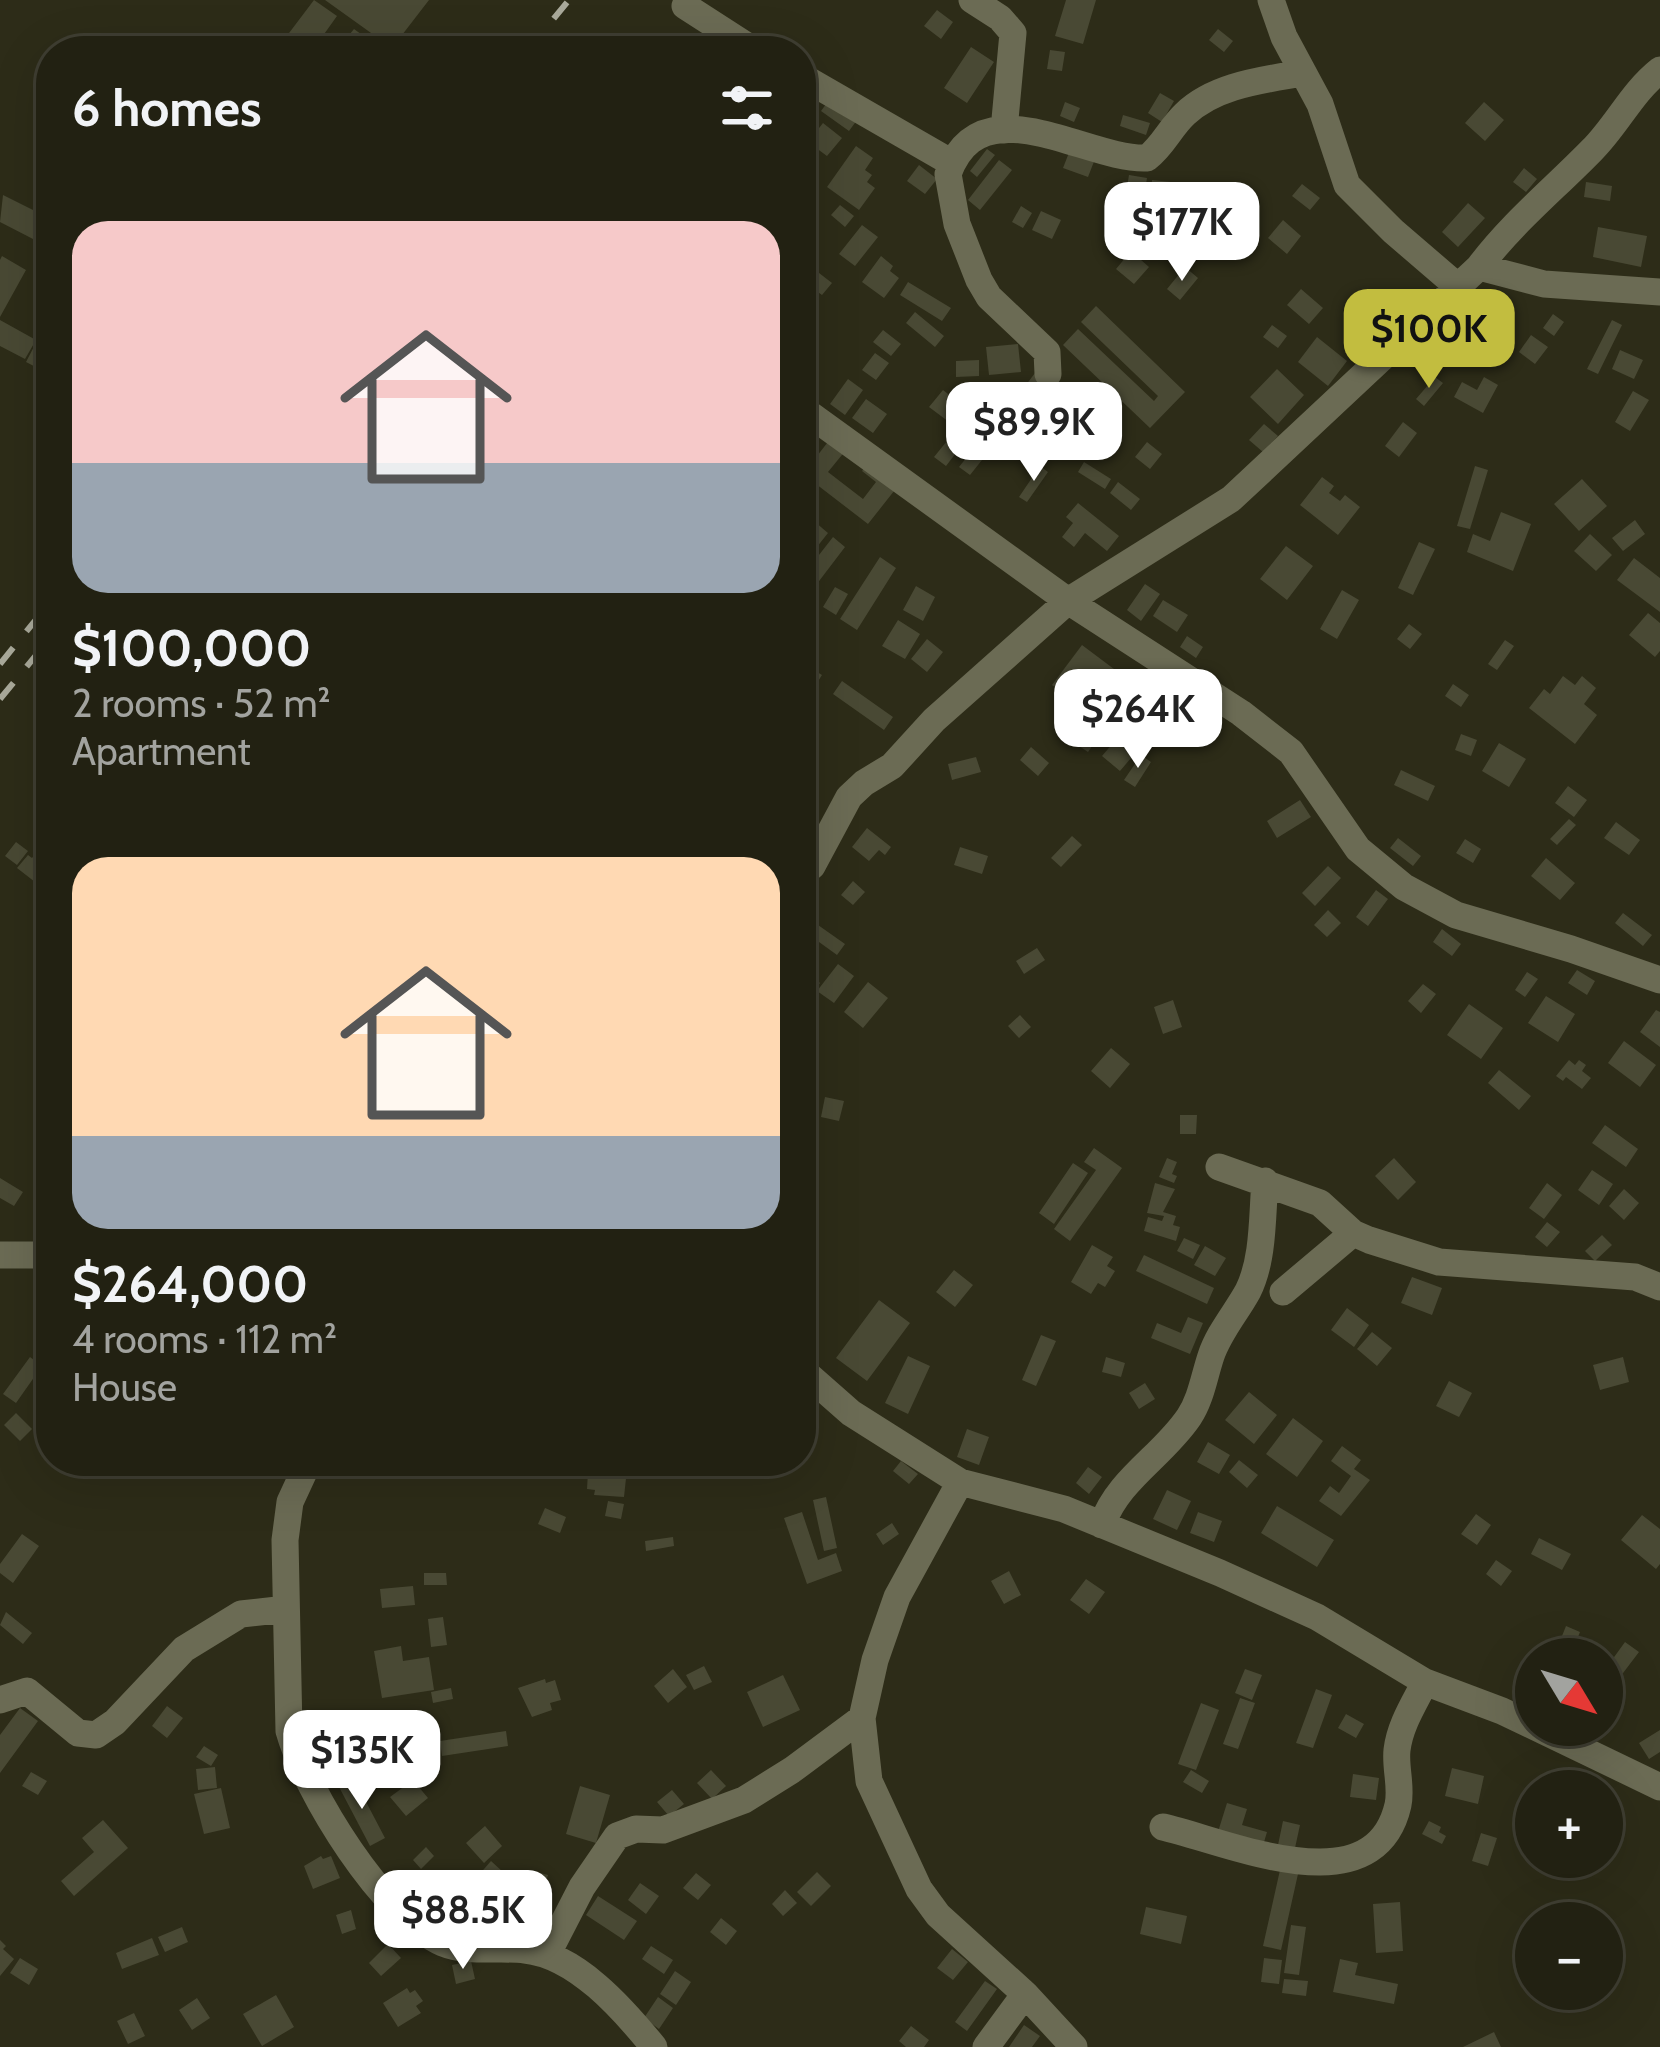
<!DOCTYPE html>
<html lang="en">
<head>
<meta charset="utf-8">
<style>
	body { margin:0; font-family:Cabin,sans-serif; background:#2a291b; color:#f1f3f6; height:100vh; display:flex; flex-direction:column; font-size:45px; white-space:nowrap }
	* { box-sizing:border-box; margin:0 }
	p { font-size:39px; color:#a2a39f }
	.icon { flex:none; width:66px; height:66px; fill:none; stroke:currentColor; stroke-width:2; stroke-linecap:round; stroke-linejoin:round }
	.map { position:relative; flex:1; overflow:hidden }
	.drawer { position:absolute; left:36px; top:36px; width:780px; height:1440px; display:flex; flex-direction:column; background:#222112; border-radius:48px; box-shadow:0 12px 48px #0002,0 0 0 3px #3f3e32 }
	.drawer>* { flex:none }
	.needle { width:78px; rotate:128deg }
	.fabs { position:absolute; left:1515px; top:1638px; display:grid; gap:24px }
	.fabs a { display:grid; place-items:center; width:108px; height:108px; border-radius:50%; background:#222112; box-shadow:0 12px 48px #0002,0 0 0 3px #3f3e32; font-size:60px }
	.price { position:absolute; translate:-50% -102px; padding:0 27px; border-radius:24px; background:#fff; color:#222; font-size:39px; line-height:78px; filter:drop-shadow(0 3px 6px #0008) }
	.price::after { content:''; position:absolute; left:50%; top:72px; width:36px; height:27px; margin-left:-18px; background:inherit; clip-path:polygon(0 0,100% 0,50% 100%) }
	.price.active { background:#c2bd3f; color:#111 }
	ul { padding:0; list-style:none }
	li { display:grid; align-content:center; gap:24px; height:636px; padding:0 36px }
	li span { display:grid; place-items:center; height:372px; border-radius:36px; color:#555 }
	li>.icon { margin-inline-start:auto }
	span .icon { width:216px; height:216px; fill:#fffc; stroke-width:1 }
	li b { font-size:51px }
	h2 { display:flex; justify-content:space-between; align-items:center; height:144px; padding:0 36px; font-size:51px }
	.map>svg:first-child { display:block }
	.building { fill:#494934 }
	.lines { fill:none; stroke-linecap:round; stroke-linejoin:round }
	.minor { stroke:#6b6b54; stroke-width:27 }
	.rail { stroke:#a9a99a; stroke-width:6; stroke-dasharray:21 21; stroke-linecap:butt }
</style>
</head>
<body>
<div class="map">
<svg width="1660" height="2047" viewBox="0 0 1660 2047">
	<rect width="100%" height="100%" fill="#2d2c18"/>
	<path class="building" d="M314,0L337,16L312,51H296L283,41Z
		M325,0H429L392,48Z
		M1066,0H1096L1083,44L1055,36Z
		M937,10L953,22L941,39L924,26Z
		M354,29L384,51H336Z
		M1218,29L1233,41L1224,52L1209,40Z
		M971,47L994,62L967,103L944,88Z
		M1050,50L1065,52L1062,71L1047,69Z
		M1160,93L1174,101L1162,122L1148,113Z
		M832,96L860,116L849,131L821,111Z
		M1065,102L1080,108L1074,122L1060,116Z
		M1484,102L1504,120L1485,141L1465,123Z
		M1123,115L1150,123L1146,135L1120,126Z
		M823,123L842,138L827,156L808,142Z
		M856,146L873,158L865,170L872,175L867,182L875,188L859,210L827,187Z
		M987,149L995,155L977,177L970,171Z
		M1070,150L1095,159L1088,177L1063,168Z
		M999,160L1012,170L980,210L968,200Z
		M919,165L937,179L925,194L907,181Z
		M1524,168L1537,179L1526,192L1513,182Z
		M1129,175L1147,178L1144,197L1126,193Z
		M1152,180L1171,182L1170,197L1151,196Z
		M1586,182L1612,186L1610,201L1584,197Z
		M1302,184L1320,198L1310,210L1292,196Z
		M3,195L45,216L33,239L0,222Z
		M1468,203L1485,218L1458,247L1442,232Z
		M1139,204L1168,206L1165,239L1136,236Z
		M840,205L854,216L845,227L831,215Z
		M1021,206L1032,213L1023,228L1012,222Z
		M1041,211L1061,220L1052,239L1032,230Z
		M1283,220L1301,236L1287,254L1268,238Z
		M862,225L878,237L855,266L839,254Z
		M1598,227L1647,236L1641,267L1593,257Z
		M1131,251L1149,267L1134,284L1116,269Z
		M2,256L26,270L0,317V260Z
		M881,256L893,266L890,271L899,278L884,298L862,282Z
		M801,259L832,283L822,295L801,280Z
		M1185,267L1198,278L1180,300L1167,289Z
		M908,282L951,308L942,321L900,295Z
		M801,286L819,300L809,313L801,307Z
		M1301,289L1323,308L1309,324L1287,305Z
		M1096,306L1185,392L1150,428L1063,345L1078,329L1154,401L1158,396L1081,322Z
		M1468,307L1483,317L1462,348L1447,338Z
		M915,312L944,336L935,347L906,323Z
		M1553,314L1564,322L1554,336L1543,328Z
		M0,320L36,340L25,359L0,346Z
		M1612,320L1622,325L1598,374L1587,369Z
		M1272,325L1287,336L1278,348L1263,337Z
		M883,330L901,344L891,356L873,342Z
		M1531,335L1548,347L1535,364L1519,352Z
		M39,337L51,343V375L26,362Z
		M1317,337L1347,361L1328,386L1298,362Z
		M1018,344L1021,372L989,375L986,347Z
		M1620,350L1643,360L1634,379L1612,369Z
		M875,353L889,363L876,380L862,370Z
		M979,360V376L956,377V361Z
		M1277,369L1304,395L1278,424L1250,397Z
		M1035,373L1048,382L1020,420L1007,410Z
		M1435,377L1443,383L1424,406L1416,399Z
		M1484,377L1498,385L1483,413L1454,397L1462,382L1477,390Z
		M848,379L863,390L845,415L830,404Z
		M1073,383L1106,414L1096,425L1063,394Z
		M943,390L962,405L949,422L929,407Z
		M1633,391L1649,400L1630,431L1615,422Z
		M866,399L887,414L873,433L852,418Z
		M972,410L1002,435L970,475L959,467L982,438L973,431L946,466L934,457Z
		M1040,410L1061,427L1050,441L1029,424Z
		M1074,421L1110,448L1102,460L1066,433Z
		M1403,422L1417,433L1399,457L1385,446Z
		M1264,424L1278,436L1263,452L1249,440Z
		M831,438L846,450L828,472L863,499L876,482L862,471L868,463L898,486L868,524L803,474Z
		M1147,442L1162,454L1150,469L1135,457Z
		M1084,462L1111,479L1105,489L1078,472Z
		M1040,466L1048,472L1027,502L1019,497Z
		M1475,466L1488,470L1470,529L1457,526Z
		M1322,477L1334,486L1329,493L1340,501L1345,495L1360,507L1338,535L1300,505Z
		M1582,479L1607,506L1579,531L1554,504Z
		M1118,482L1140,499L1131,510L1110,493Z
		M1078,503L1119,536L1107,551L1085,533L1074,547L1062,537L1073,523L1066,517Z
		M1501,512L1531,524L1513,571L1467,552L1473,534L1490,541Z
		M1635,520L1645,534L1623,551L1612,538Z
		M815,522L828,533L801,567V539Z
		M1590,534L1612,555L1596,571L1574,551Z
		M833,537L845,547L810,593L801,586V578Z
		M1419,542L1435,549L1413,595L1398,588Z
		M1286,546L1313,566L1287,600L1260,579Z
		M880,557L896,568L857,630L840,619Z
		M1634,558L1660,578V612L1617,580Z
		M1145,584L1160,594L1141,621L1127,610Z
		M916,586L935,597L923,621L903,610Z
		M835,587L848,594L836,615L823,607Z
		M1342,590L1359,600L1337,639L1320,629Z
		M1163,600L1188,615L1177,632L1153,616Z
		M1648,613L1660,623V651L1655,657L1629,635Z
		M898,620L920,634L905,659L882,646Z
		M1409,624L1422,634L1410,649L1397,639Z
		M1187,636L1203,647L1196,658L1180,647Z
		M927,639L943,652L927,672L911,659Z
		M1505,640L1514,646L1497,670L1488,664Z
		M1082,645L1114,669L1083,709L1052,685Z
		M801,662L822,675L815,686L801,677Z
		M1563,676L1575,685L1582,676L1596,688L1584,704L1597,715L1575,744L1529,708L1544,689L1550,694Z
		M842,681L893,717L884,730L833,694Z
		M1174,681L1194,696L1180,714L1160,698Z
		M1453,684L1469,695L1461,707L1445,696Z
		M1122,685L1134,693L1124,709L1111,701Z
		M1088,713L1106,726L1088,752L1070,740Z
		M1461,734L1477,740L1471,756L1455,750Z
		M1119,736L1137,751L1120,771L1102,756Z
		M1499,743L1526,759L1509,787L1482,771Z
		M1031,747L1049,763L1038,776L1020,760Z
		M1141,755L1151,762L1135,787L1124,780Z
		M976,757L981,772L952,780L948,764Z
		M1401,770L1435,786L1428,801L1394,785Z
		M1568,786L1587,800L1574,817L1555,803Z
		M1300,800L1311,817L1277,838L1267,821Z
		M1569,819L1576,825L1557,845L1550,839Z
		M1616,822L1640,840L1629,855L1604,838Z
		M867,828L891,847L885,855L879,850L869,861L852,847Z
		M1072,836L1082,845L1061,867L1051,858Z
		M1398,838L1421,856L1413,866L1390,848Z
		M1465,839L1481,849L1473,863L1456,853Z
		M16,842L28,851L17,865L5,856Z
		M960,847L988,856L982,874L954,865Z
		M36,853L47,861L35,882L17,868L28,855L32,858Z
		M1546,858L1575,883L1560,900L1531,876Z
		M1328,866L1341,878L1315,906L1302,893Z
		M853,881L865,892L853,905L841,895Z
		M1376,890L1388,899L1368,926L1356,917Z
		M1328,910L1341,923L1327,937L1314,925Z
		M801,913L845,944L837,955L801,929Z
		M1623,913L1652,935L1643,946L1615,923Z
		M1442,929L1461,944L1452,956L1433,942Z
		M1037,948L1045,960L1024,974L1016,961Z
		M838,964L854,976L834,1003L817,991Z
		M801,966L820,983L807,997L801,991Z
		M1577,970L1595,981L1587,995L1568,983Z
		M1527,972L1538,979L1525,997L1515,990Z
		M868,982L888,998L863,1028L844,1012Z
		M1423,984L1436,994L1421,1013L1408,1001Z
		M1546,996L1575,1014L1558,1042L1528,1023Z
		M1173,1000L1182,1027L1163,1034L1154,1007Z
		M1469,1004L1503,1028L1481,1059L1447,1035Z
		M1656,1010L1660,1012V1047L1640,1032Z
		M1020,1015L1031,1027L1019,1038L1008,1026Z
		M1624,1041L1656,1065L1640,1087L1608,1063Z
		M1111,1048L1130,1064L1110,1088L1091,1071Z
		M1569,1060L1575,1065L1579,1060L1586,1065L1582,1071L1591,1078L1582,1089L1566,1077L1563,1081L1556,1076Z
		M1499,1070L1531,1096L1519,1110L1488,1083Z
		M825,1097L844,1101L839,1121L821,1117Z
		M1180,1115H1197L1196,1134H1180Z
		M1605,1125L1638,1149L1626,1167L1592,1143Z
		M1094,1148L1122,1168L1070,1241L1054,1229L1096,1170L1084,1162Z
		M1167,1158L1177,1162L1172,1174L1177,1176L1174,1183L1159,1177Z
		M1394,1158L1416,1182L1398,1200L1375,1176Z
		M1073,1163L1088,1173L1054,1224L1039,1213Z
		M1592,1170L1613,1184L1599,1205L1578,1190Z
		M0,1178L23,1192L14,1206L0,1198Z
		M1155,1183L1175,1189L1163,1212L1176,1216L1173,1225L1180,1227L1176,1241L1144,1231L1148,1217L1162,1221L1164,1216L1147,1213Z
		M1547,1183L1562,1195L1544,1219L1529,1208Z
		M1624,1189L1639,1203L1624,1220L1609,1206Z
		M1547,1222L1560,1232L1547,1247L1535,1237Z
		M1602,1235L1612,1245L1595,1261L1585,1251Z
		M1184,1238L1200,1245L1193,1259L1177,1251Z
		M1092,1245L1113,1257L1107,1266L1115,1271L1105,1287L1098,1283L1091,1294L1071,1282Z
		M1205,1246L1226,1258L1215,1276L1194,1265Z
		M1144,1255L1214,1288L1207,1304L1136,1271Z
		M954,1270L973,1285L955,1307L936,1292Z
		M1412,1277L1442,1288L1432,1315L1401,1303Z
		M879,1300L910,1323L867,1381L836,1358Z
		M1347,1308L1369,1325L1354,1347L1331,1330Z
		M1188,1317L1203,1323L1190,1354L1151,1338L1157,1323L1181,1333Z
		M1372,1332L1392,1348L1377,1366L1357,1349Z
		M1041,1335L1056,1341L1036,1386L1022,1380Z
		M908,1356L930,1366L908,1414L885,1403Z
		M30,1357L42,1366L16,1403L3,1394Z
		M1106,1357L1125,1363L1121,1377L1102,1372Z
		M1623,1357L1629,1382L1600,1390L1593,1365Z
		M1449,1381L1472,1393L1459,1417L1436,1406Z
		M1145,1383L1155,1399L1139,1409L1129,1393Z
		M1249,1392L1277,1415L1254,1444L1225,1420Z
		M16,1413L32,1429L20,1441L4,1425Z
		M1293,1418L1323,1441L1297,1477L1266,1454Z
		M967,1429L989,1437L979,1465L957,1457Z
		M1208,1442L1230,1455L1219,1474L1197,1462Z
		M1342,1446L1361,1460L1354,1469L1370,1480L1341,1516L1319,1501L1330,1486L1339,1493L1351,1476L1331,1461Z
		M1239,1460L1258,1475L1247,1488L1229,1472Z
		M372,1461L391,1464L384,1479L367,1472Z
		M901,1461L918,1474L909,1484L893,1471Z
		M598,1467L627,1469L624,1497L594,1495L595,1490L587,1489L588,1472L597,1473Z
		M1088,1467L1102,1477L1089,1494L1076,1483Z
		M1167,1490L1191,1501L1177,1530L1153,1519Z
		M826,1497L837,1548L824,1551L813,1500Z
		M608,1501L624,1504L621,1519L605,1516Z
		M1277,1506L1334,1540L1317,1567L1261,1533Z
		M545,1508L566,1517L560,1533L538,1524Z
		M802,1512L818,1560L836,1553L842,1571L807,1584L784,1518Z
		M1198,1512L1222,1521L1214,1542L1190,1533Z
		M1476,1514L1491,1525L1477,1545L1461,1534Z
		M1642,1515L1660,1529V1564L1656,1569L1621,1540Z
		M892,1523L899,1534L883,1545L876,1534Z
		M22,1534L39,1546L13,1583L0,1573V1564Z
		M673,1537L674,1546L646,1551L645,1541Z
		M1539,1538L1571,1554L1562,1570L1531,1554Z
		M1496,1560L1512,1571L1501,1586L1486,1574Z
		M1009,1571L1021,1595L1004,1604L991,1581Z
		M424,1573H446L447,1585H424Z
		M1086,1579L1105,1592L1089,1614L1070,1600Z
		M413,1586L415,1605L382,1608L380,1589Z
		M6,1612L32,1633L23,1644L0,1625Z
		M443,1617L447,1645L431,1647L428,1619Z
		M1566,1626L1580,1632L1570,1657L1556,1651Z
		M1625,1642L1639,1652L1617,1681L1604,1671Z
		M401,1646L403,1661L429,1657L434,1690L382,1698L374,1651Z
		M704,1666L712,1682L694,1690L686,1675Z
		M673,1669L687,1687L668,1703L654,1686Z
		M1245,1669L1262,1675L1252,1700L1235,1693Z
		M783,1675L800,1710L763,1727L747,1692Z
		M545,1679L546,1683L555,1680L561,1700L550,1703L552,1710L532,1717L518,1688Z
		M451,1688L453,1699L433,1703L431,1692Z
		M1316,1689L1332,1695L1313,1748L1296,1743Z
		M1240,1698L1255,1703L1238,1749L1223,1744Z
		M1201,1703L1219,1710L1196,1770L1178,1764Z
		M167,1706L183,1718L167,1738L152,1726Z
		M20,1708L38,1721L0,1773V1735Z
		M1346,1714L1364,1724L1356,1738L1338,1728Z
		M1660,1730V1752L1649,1759L1639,1743Z
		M506,1731L508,1746L442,1756L440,1741Z
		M204,1746L218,1755L211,1766L196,1757Z
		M215,1767L217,1788L198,1790L196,1769Z
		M1452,1768L1484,1776L1478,1804L1445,1796Z
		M711,1770L726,1786L712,1799L697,1783Z
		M1191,1770L1209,1781L1202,1793L1183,1782Z
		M31,1772L47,1781L38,1795L22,1786Z
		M1353,1774L1379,1778L1376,1800L1350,1797Z
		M353,1777L385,1838L370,1846L338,1785Z
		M413,1780L428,1798L406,1816L390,1797Z
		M580,1786L610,1795L596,1843L566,1834Z
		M221,1788L230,1828L204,1834L194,1794Z
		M672,1790L684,1804L669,1816L657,1802Z
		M1227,1803L1247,1809L1242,1825L1267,1832L1262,1849L1217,1835Z
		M103,1820L128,1848L74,1896L61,1881L94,1852L82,1838Z
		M1283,1821L1300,1825L1295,1848L1278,1845Z
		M1429,1821L1441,1827L1439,1832L1446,1836L1442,1844L1422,1834Z
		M485,1826L502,1846L484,1863L466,1843Z
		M1481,1833L1497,1838L1488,1866L1472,1861Z
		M426,1847L434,1856L421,1869L413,1860Z
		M321,1856L323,1859L331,1856L340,1878L313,1889L304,1866Z
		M491,1861L503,1872L488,1887L477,1877Z
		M1280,1870L1298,1874L1281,1950L1263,1946Z
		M533,1871L548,1875L532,1932L517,1928Z
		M817,1872L831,1886L811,1906L797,1892Z
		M696,1873L711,1885L698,1900L683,1888Z
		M404,1879L420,1880L418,1900L402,1899Z
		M640,1883L659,1896L646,1914L628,1900Z
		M785,1890L797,1903L783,1916L772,1904Z
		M598,1896L637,1921L624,1940L586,1915Z
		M1400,1902L1403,1951L1376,1953L1373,1904Z
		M467,1903L481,1914L471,1926L457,1916Z
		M1146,1907L1187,1916L1181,1944L1140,1934Z
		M351,1910L356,1929L342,1934L336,1915Z
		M721,1918L737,1931L726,1945L710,1932Z
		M1291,1925L1306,1927L1299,1975L1284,1973Z
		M182,1927L188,1942L165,1952L158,1937Z
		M152,1938L159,1955L122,1969L116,1953Z
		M0,1940L6,1946L3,1949L14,1959L0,1976Z
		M388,1944L401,1958L381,1976L369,1963Z
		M651,1946L673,1960L664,1974L642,1959Z
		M952,1949L968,1962L953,1980L937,1968Z
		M20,1958L38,1969L29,1985L10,1973Z
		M1264,1958L1282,1960L1279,1984L1261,1982Z
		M1340,1959L1358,1963L1355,1975L1398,1984L1394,2004L1333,1992Z
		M471,1961L475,1979L456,1984L452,1965Z
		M675,1971L691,1982L676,2005L660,1994Z
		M1284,1979L1308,1981L1306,1996L1282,1993Z
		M985,1981L997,1989L967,2031L955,2022Z
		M407,1988L410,1993L415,1990L423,2001L416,2006L421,2013L398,2027L383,2003Z
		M276,1995L294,2027L262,2046L243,2014Z
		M658,1997L673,2008L659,2029L644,2018Z
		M197,1998L210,2018L192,2030L179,2010Z
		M134,2013L145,2036L128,2044L117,2021Z
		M1024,2025L1040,2036L1032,2047H1009Z
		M911,2026L929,2040L924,2047H906L899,2041Z
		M1494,2032L1501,2047H1463Z"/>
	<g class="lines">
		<path class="minor" d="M972,0L1000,18L1013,33L1004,130
			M1271,0L1284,37L1320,104L1347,185L1393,231L1457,286
			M685,6L755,51
			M801,76L952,163
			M1479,267L1544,284L1660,292
			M1048,374L1047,352L989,297L979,280L957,224L948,174C981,82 1087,161 1147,158C1163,146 1170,128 1185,114C1215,85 1263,80 1302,73
			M801,408L1068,601L1241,713L1291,752L1358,849L1404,887L1456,915L1571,949L1660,980
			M801,875L812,866L849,797L864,783L892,766L934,720L1068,601L1231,499L1479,267C1512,223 1554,189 1592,150C1617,125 1632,92 1660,70
			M1219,1167L1320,1203L1353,1233L1369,1240L1439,1262L1635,1277L1660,1287
			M0,1255H51
			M1283,1292L1353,1233
			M801,1369L851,1413L960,1482L1064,1509L1220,1573L1317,1617L1425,1682L1502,1711L1660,1787
			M309,1461L290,1502L285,1540L289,1731C306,1792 383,1917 443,1943C467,1953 500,1947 525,1950C576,1955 623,2009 654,2047
			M960,1482L897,1597L875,1660L862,1718L869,1781L919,1889L938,1915L1025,1994L1074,2047
			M1102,1525C1118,1479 1162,1457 1189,1417C1201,1399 1204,1377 1211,1356C1219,1332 1236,1313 1248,1291C1264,1259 1262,1215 1265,1181
			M0,1700L27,1691L78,1733L96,1735L115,1722L184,1649L241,1614L286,1609
			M1163,1827C1229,1842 1374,1909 1398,1805C1402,1787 1395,1768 1397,1750C1400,1725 1414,1704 1425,1682
			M548,1953L582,1887L617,1836L636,1829L663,1830L744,1800L792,1770L862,1718
			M986,2047L1025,1994"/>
		<path class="rail" d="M527,51L569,0
			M0,664L51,601
			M0,699L51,637"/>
	</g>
</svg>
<div class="fabs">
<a><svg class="needle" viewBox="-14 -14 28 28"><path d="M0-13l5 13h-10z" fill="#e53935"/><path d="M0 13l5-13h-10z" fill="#a2a39f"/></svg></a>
<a>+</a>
<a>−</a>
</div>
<b class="price" style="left:1182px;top:284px">$177K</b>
<b class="price active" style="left:1429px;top:391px">$100K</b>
<b class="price" style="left:1034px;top:484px">$89.9K</b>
<b class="price" style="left:1138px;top:771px">$264K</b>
<b class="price" style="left:362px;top:1812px">$135K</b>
<b class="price" style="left:463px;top:1972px">$88.5K</b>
<section class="drawer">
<h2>6 homes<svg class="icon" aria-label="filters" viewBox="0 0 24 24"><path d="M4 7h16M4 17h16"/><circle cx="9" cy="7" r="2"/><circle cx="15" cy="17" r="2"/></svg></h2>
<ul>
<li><span style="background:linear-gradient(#f6c9c9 65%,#9aa5b1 0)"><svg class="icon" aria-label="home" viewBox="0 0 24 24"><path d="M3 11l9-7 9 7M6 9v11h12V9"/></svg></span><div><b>$100,000</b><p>2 rooms · 52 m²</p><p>Apartment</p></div></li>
<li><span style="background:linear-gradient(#ffd9b3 75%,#9aa5b1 0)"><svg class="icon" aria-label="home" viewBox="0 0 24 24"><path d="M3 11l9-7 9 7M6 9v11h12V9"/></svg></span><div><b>$264,000</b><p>4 rooms · 112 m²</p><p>House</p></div></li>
</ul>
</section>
</div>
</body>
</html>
